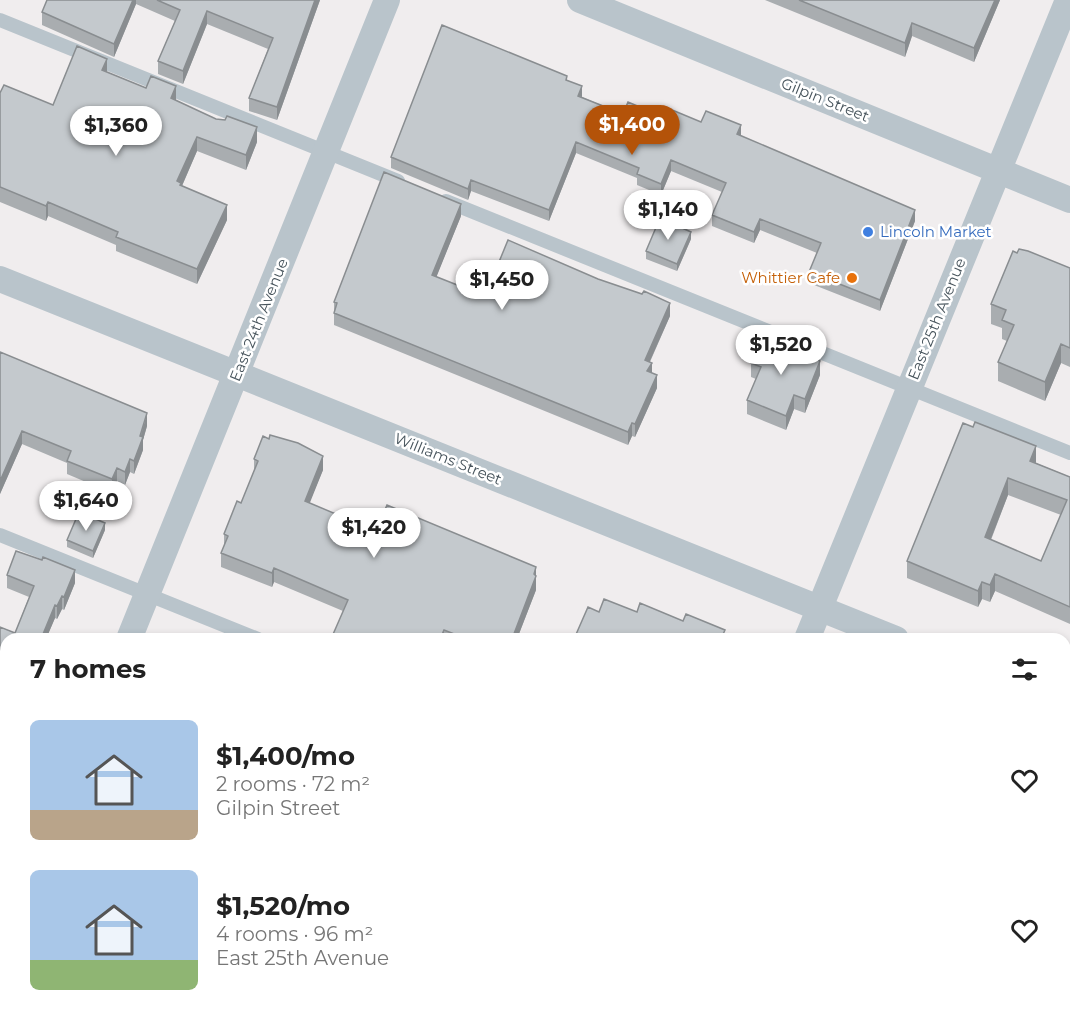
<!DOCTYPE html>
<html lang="en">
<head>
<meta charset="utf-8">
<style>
	body { margin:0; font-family:Montserrat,sans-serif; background:#f2f2f2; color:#222; height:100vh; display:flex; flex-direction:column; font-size:22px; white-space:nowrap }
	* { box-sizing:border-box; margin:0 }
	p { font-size:20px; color:#767676 }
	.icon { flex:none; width:33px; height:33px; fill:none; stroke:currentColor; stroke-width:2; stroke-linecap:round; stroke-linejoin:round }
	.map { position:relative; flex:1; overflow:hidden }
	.details { position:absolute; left:0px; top:633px; width:1071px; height:386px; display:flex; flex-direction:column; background:#fff; border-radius:18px 18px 0 0; box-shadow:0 3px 9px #0003 }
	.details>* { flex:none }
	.price { position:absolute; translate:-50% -51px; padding:0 14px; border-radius:21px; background:#fff; color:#222; font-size:20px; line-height:39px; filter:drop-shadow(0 2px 3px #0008) }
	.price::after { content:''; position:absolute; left:50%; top:36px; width:18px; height:14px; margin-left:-9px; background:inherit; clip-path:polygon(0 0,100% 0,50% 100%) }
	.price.selected { background:#b45309; color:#fff }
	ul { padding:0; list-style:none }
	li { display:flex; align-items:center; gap:18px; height:150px; padding:0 30px }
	li span { display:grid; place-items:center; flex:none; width:168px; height:120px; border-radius:9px; color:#555 }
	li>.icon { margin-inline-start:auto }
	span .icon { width:72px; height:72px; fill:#fffc; stroke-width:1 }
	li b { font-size:26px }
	h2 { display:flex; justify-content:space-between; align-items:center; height:72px; padding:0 30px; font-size:26px }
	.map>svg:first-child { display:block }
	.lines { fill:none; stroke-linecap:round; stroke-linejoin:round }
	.lane { stroke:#b9c4cb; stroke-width:14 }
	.street { stroke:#b9c4cb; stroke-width:26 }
	.wall { fill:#a9adb0; fill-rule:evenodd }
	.shaded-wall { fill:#898d90 }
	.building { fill:#c4c9cd; stroke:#898d90; stroke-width:1.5; fill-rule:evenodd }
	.shop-dot { fill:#3f7fe0; stroke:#fff; stroke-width:2 }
	.food-dot { fill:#e8710a; stroke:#fff; stroke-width:2 }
	.labels { text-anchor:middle; stroke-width:5; stroke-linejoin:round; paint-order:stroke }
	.street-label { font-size:15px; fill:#46535b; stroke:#fff }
	.shop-label { font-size:15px; fill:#366cbe; stroke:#fff; text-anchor:start }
	.food-label { font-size:15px; fill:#c56008; stroke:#fff; text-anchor:end }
</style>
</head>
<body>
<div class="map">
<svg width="1070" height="1018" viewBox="0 0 1070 1018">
	<rect width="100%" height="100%" fill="#f0edee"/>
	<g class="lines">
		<path class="lane" d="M0,20L398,181
			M446,201L1070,453
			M0,535L258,639
			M1065,965L1070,967"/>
		<path class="street" d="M580,0L1070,200
			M0,279L896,639
			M129,639L387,0
			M807,639L1068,0
			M1065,708L1070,710
			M0,791L6,794
			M0,958L6,943
			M538,1012L552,1018
			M652,1018L655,1012"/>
	</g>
	<path class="wall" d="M47,0H320L277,120L249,111V98L268,49L207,24L183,84L158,74V61L175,21L136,4L114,57L42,25V12Z
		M765,0H1000L974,62L912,36L905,57Z
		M107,73L176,101L257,142L246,170L197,151L182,186L227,220L197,284L116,251V245L48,216L46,221L0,202V93L53,105Z
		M567,80L582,97L623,114L661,116L701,122L741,136L915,221L880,311L809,283V272L817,253L760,230L754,243L712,226V215L722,192L671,171L661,195L637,185V178L576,153L549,221L471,191L468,200L391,168V157Z
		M461,216L436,277L485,296L670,316L650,362L652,373L657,388L635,437L632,436L628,445L334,325V302Z
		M691,239L677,271L646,259V251Z
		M1070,268V367L1061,363L1045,401L998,381V362L1007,341L1002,339V328L991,324V304Z
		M0,352L147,426L143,440V450L134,474L130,472L125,485L117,481L112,493L67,474V463L22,444L0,494Z
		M751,363L820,375L805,413L794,409L786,430L747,414V400L756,379L751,377Z
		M973,427L1036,463L1070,477V624L995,591L990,602L982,599L978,607L907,578V561ZM1008,495L1061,515L1041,561L991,540Z
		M254,459L323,470L309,503L376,531L536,567V590L517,639H331L343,611L274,582L272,587L221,567V553L224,546V534L241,503L254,471Z
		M105,530L93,558L67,547V540Z
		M7,575L75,583L64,610L62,609L57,619L55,618L46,639H6V720L0,718V627L15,633L29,597L7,588Z
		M1065,783L1070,785V870L1065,868Z
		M32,1012H254L252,1018H32Z
		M754,1012H772L770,1018H767Z"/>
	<path class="shaded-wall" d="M133,0H136V4L114,57V44Z
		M315,0H320L277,120V107Z
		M995,0H1000L974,62V48Z
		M207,11V24L183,84V71Z
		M912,23V36L905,57V43Z
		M107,59V73L102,70Z
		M176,86V101L171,98Z
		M582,86V97L578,96Z
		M741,125V136L737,134Z
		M257,127V142L246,170V155Z
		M197,137V151L181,188L177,181Z
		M576,142V153L549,221V210Z
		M671,160V171L661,195V184Z
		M471,180V191L468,200V189Z
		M48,202V216L46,221V206Z
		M461,204V216L432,288V275Z
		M227,205V220L197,284V269Z
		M915,210V221L880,311V300Z
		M760,219V230L754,243V232Z
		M691,232V239L677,271V264Z
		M670,303V316L645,372V360Z
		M1061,344V363L1045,401V382Z
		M820,361V375L805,413V399Z
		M652,363V375L647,371Z
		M657,375V388L635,437V424Z
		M794,395V409L786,430V416Z
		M147,413V426L143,440V450L134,474V461Z
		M632,423V436L628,445V432Z
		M22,431V444L0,494V481Z
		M1036,446V463L1030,461Z
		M323,456V470L305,515V501Z
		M130,459V472L125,485V472Z
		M117,468V481L112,493V479Z
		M1008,478V495L985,554V537Z
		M105,523V530L93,558V551Z
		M536,567V590L517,639H512Z
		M274,568V582L272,587V573Z
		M75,570V583L64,610V597Z
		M995,574V591L990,602V585Z
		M982,582V599L978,607V591Z
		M62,596V609L57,619V606Z
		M55,605V618L46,639H41Z
		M444,630V639H440Z
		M1070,915V929L1065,940V927Z
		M246,1012H254L252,1018H244Z"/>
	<path class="building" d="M47,0H133L114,44L42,12Z
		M157,0H315L277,107L249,98L273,38L207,11L183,71L158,61L180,10Z
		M799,0H995L974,48L912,23L905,43Z
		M442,25L567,76L566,80L582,86L578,96L623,114L628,102L661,116L665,107L701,122L706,111L741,125L737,134L915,210L880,300L809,272L821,243L760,219L754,232L712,215L726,183L671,160L661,184L637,174L639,168L576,142L549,210L471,180L468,189L391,157Z
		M77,46L107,59L102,70L146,88L151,76L176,86L171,98L216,119L225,120L227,116L257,127L246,155L197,137L177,181L181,183L180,185L227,205L197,269L116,237L118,232L48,202L46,206L0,187V93L4,85L53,105Z
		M384,172L461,204L432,275L485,296L508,240L598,279L642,294L644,291L670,303L645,360L652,363L647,371L657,375L635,424L632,423L628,432L334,313L337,303L334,302Z
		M660,218L691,232L677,264L646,251Z
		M1019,249L1028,251L1070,268V348L1061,344L1045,382L998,362L1014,325L1002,320L1006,310L991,304L1013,251L1017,253Z
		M762,338L820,361L805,399L794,395L786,416L747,400L761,367L751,363Z
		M0,352L147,413L140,436L143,437L134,461L130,459L125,472L117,468L112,479L67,461L71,451L22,431L0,481Z
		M975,422L1036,446L1030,461L1070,477V607L995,574L990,585L982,582L978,591L907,561L963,423L973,427ZM1008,478L1067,500L1041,561L985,537Z
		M270,435L298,443L323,456L305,501L376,531L387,505L536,567L534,574L536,576L512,639H467L444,630L440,639H331L348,600L274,568L272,573L221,553L228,536L224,534L237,501L241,503L258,461L254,459L263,436L269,439Z
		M79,512L105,523L93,551L67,540Z
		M16,551L42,560L43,557L75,570L64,597L62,596L57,606L55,605L41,639H6V707L0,705V627L15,633L34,586L7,575Z
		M604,599L637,612L640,603L683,621L686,614L725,630L721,639H574L588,607L599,612Z
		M222,635L230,639H220Z
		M1065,783L1070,785V857L1065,855Z
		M1065,906L1070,909V915L1065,927Z
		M33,1012H77L74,1018H47Z
		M77,1012H246L244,1018H91Z
		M298,1012H368L381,1018H295Z
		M869,1012H948L962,1018H867Z
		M1004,1015L1012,1018H1003Z"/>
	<circle class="shop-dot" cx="868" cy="232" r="6"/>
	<circle class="food-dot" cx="852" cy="278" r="6"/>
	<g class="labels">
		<g class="street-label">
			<text transform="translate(825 100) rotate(22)" y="5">Gilpin Street</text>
			<text transform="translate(937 319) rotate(-68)" y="5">East 25th Avenue</text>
			<text transform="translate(259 320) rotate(-68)" y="5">East 24th Avenue</text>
			<text transform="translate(448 459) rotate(22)" y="5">Williams Street</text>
		</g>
		<g class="shop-label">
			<text x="880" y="237">Lincoln Market</text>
		</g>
		<g class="food-label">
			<text x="840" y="283">Whittier Cafe</text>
		</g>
	</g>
</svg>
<b class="price selected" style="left:632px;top:156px">$1,400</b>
<b class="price" style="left:116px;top:157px">$1,360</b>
<b class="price" style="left:668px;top:241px">$1,140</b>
<b class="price" style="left:502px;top:311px">$1,450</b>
<b class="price" style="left:781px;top:376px">$1,520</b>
<b class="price" style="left:86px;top:532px">$1,640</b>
<b class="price" style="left:374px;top:559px">$1,420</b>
<section class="details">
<h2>7 homes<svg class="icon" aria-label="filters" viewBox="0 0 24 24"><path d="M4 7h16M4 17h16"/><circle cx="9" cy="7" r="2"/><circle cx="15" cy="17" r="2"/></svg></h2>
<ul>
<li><span style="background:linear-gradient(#a9c7e8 75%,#b9a48a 0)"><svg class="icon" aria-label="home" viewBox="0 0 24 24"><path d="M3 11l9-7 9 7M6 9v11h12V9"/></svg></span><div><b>$1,400/mo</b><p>2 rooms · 72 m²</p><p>Gilpin Street</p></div><svg class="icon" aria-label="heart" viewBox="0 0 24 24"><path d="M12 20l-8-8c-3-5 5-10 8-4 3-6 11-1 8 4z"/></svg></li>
<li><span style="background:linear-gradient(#a9c7e8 75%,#8fb573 0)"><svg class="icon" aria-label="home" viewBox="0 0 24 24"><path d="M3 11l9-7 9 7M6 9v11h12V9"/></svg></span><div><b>$1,520/mo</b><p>4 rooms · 96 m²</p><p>East 25th Avenue</p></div><svg class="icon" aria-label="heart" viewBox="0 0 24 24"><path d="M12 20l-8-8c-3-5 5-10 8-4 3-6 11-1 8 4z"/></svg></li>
</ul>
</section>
</div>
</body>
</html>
